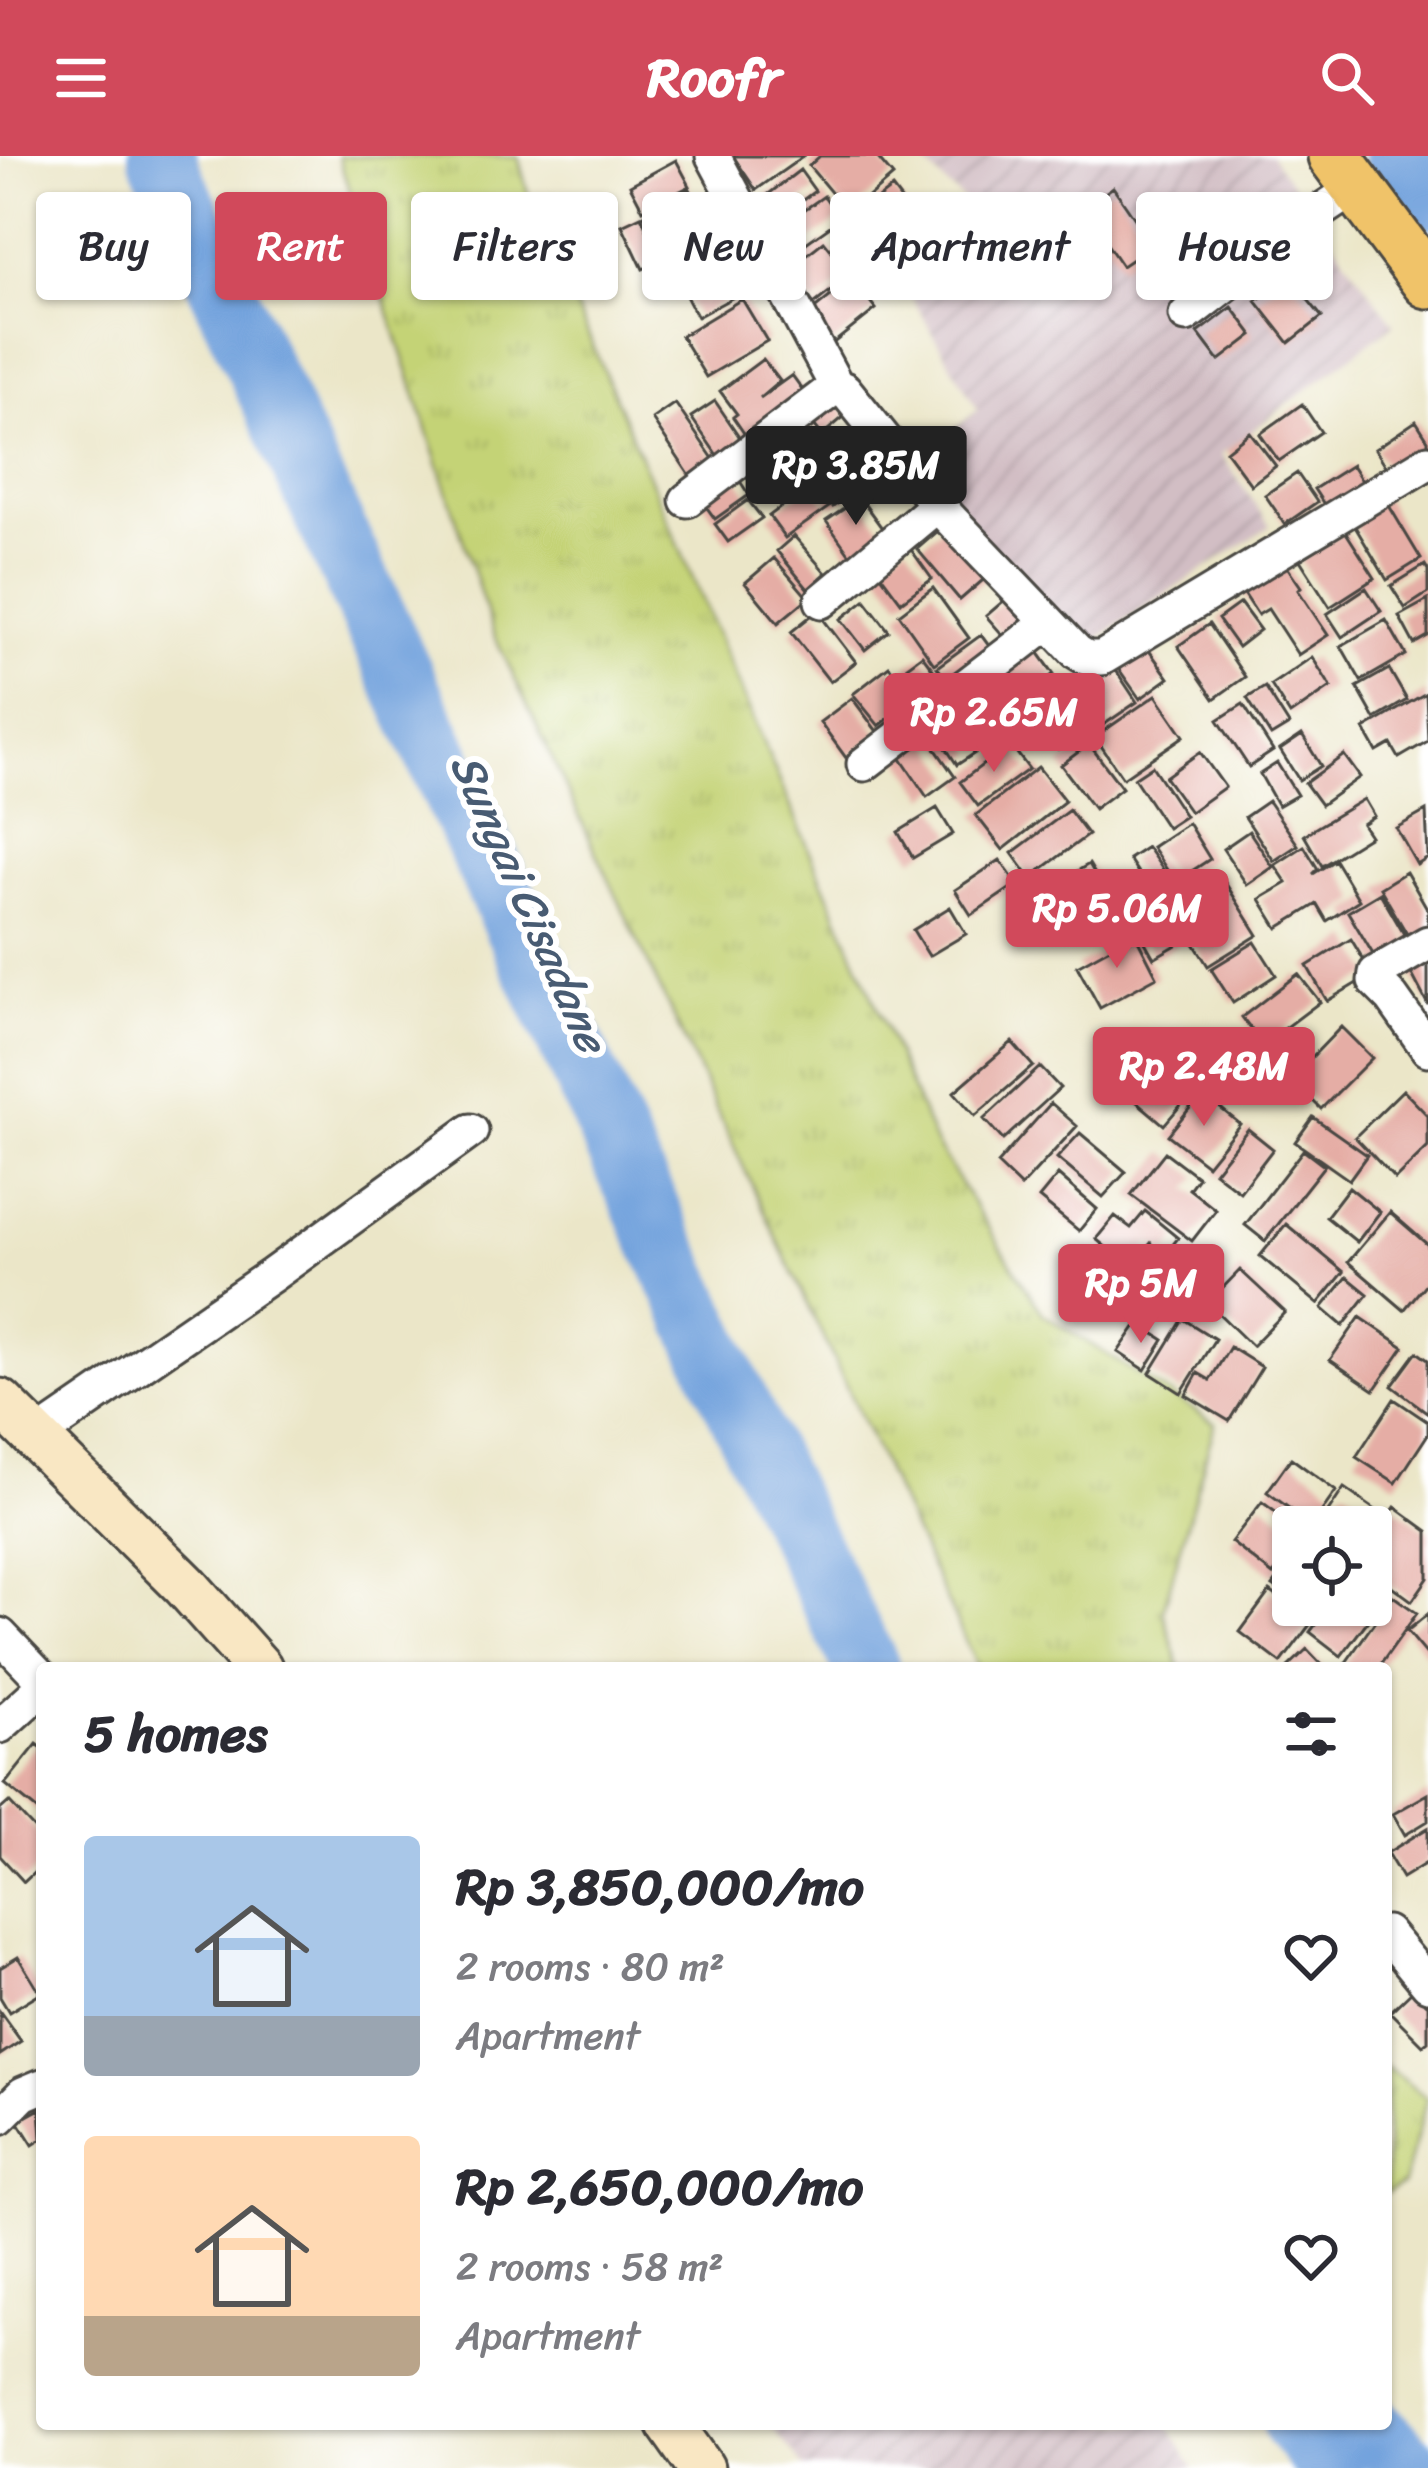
<!DOCTYPE html>
<html lang="en">
<head>
<meta charset="utf-8">
<style>
	body { margin:0; font-family:Sriracha,sans-serif; background:#f7f7f7; color:#2b2b33; height:100vh; display:flex; flex-direction:column; font-size:45px; white-space:nowrap }
	* { box-sizing:border-box; margin:0 }
	p { font-size:39px; color:#7c7c81 }
	.icon { flex:none; width:66px; height:66px; fill:none; stroke:currentColor; stroke-width:2; stroke-linecap:round; stroke-linejoin:round }
	.map { position:relative; flex:1; overflow:hidden }
	.drawer { position:absolute; left:36px; top:1506px; width:1356px; height:768px; display:flex; flex-direction:column; background:#fff; border-radius:12px; box-shadow:0 3px 9px #0004 }
	.drawer>* { flex:none }
	.guide { position:absolute; left:36px; top:36px; width:1356px; height:108px; display:flex; gap:24px }
	.controls { position:absolute; left:1272px; top:1350px; display:grid; gap:24px }
	.controls a { display:grid; place-items:center; width:120px; height:120px; border-radius:12px; background:#fff; box-shadow:0 3px 9px #0004; font-size:60px }
	.price { position:absolute; translate:-50% -102px; padding:0 27px; border-radius:12px; background:#d1495b; color:#fff; font-size:39px; line-height:78px; filter:drop-shadow(0 3px 6px #0008) }
	.price::after { content:''; position:absolute; left:50%; top:72px; width:36px; height:27px; margin-left:-18px; background:inherit; clip-path:polygon(0 0,100% 0,50% 100%) }
	.price.on { background:#222; color:#fff }
	ul { padding:0; list-style:none }
	li { display:flex; align-items:center; gap:36px; height:300px; padding:0 48px }
	li span { display:grid; place-items:center; flex:none; width:336px; height:240px; border-radius:12px; color:#555 }
	li>.icon { margin-inline-start:auto }
	span .icon { width:144px; height:144px; fill:#fffc; stroke-width:1 }
	li b { font-size:51px }
	h2 { display:flex; justify-content:space-between; align-items:center; height:144px; padding:0 48px; font-size:51px }
	.pill { padding:0 42px; border-radius:12px; background:#fff; box-shadow:0 3px 9px #0004; font-size:42px; line-height:108px }
	.pill.on { background:#d1495b; color:#fff }
	header { display:flex; justify-content:space-between; align-items:center; height:156px; padding:0 48px; background:#d1495b; color:#fff; font-size:54px; font-weight:700 }
	.map>svg:first-child { display:block }
	.industrial { fill:url(#industrial-furrows) }
	.grass { fill:url(#grass-tufts); stroke:#787f50; stroke-width:3 }
	.lines { fill:none; stroke-linecap:round; stroke-linejoin:round }
	.river { stroke:#73a3dd; stroke-width:66 }
	.building { fill:#e5ada5 }
	.street-casing { stroke:#484743; stroke-width:39 }
	.secondary-casing { stroke:#484743; stroke-width:51 }
	.primary-casing { stroke:#484743; stroke-width:57 }
	.street { stroke:#fff; stroke-width:33 }
	.secondary { stroke:#f9e7c3; stroke-width:45 }
	.primary { stroke:#f0c369; stroke-width:51 }
	.labels { text-anchor:middle; stroke-width:12; stroke-linejoin:round; paint-order:stroke }
	.water-label { font-size:45px; font-style:italic; fill:#485b72; stroke:#fff }
</style>
</head>
<body>
<header><svg class="icon" aria-label="menu" viewBox="0 0 24 24"><path d="M4 6h16M4 12h16M4 18h16"/></svg>Roofr<svg class="icon" aria-label="search" viewBox="0 0 24 24"><circle cx="10" cy="10" r="6"/><path d="M15 15l6 6"/></svg></header>
<div class="map">
<svg width="1428" height="2312" viewBox="0 0 1428 2312">
	<defs>
		<pattern id="industrial-furrows" width="10" height="10" patternUnits="userSpaceOnUse" patternTransform="scale(3)"><rect width="10" height="10" fill="#d2bec4"/><path d="M-1 1l2-2M0 10L10 0M9 11l2-2" fill="none" stroke="#b4a3a9"/></pattern>
		<pattern id="grass-tufts" width="24" height="20" patternUnits="userSpaceOnUse" patternTransform="scale(3)"><rect width="24" height="20" fill="#c4d376"/><path d="M3 7l-1-3M5 7V3M7 7l1-3M15 17l-1-3M17 17v-4M19 17l1-3" fill="none" stroke="#a9b566"/></pattern>
	</defs>
	<rect width="100%" height="100%" fill="#fff"/>
	<filter id="ink" filterUnits="userSpaceOnUse"><feTurbulence type="fractalNoise" baseFrequency=".00833" numOctaves="2"/><feDisplacementMap in="SourceGraphic" scale="24" xChannelSelector="R" yChannelSelector="G"/><feConvolveMatrix kernelMatrix="1 2 1 2 8 2 1 2 1" color-interpolation-filters="sRGB"/></filter>
	<filter id="wash" filterUnits="userSpaceOnUse"><feTurbulence type="fractalNoise" baseFrequency=".004" numOctaves="4" result="noise"/><feDisplacementMap in="SourceGraphic" scale="48" xChannelSelector="R" yChannelSelector="G"/><feGaussianBlur stdDeviation="2.7" result="paint"/><feColorMatrix in="noise" values="0 0 0 0 0 0 0 0 0 0 0 0 0 0 0 0 0 1.4 0 .05"/><feComposite in="paint" operator="in"/></filter>
	<g filter="url(#wash)">
		<rect width="100%" height="100%" fill="#ebe6c8"/>
		<path class="industrial" d="M916,0H1271L1394,168L1221,298L1270,370L1083,492L909,309L978,254L899,120L983,63Z
			M770,2268H1167L1194,2312H804Z"/>
		<path class="grass" d="M338,0H518L529,41L935,987L1043,1158L1215,1267L1163,1455L1180,1512H978L493,476Z
			M1386,1911L1427,1942L1403,2028L1386,2037Z"/>
		<g class="lines">
			<path class="river" d="M161,0L756,1289L867,1512
				M1396,0L1428,40
				M1295,2268L1332,2312
				M1368,2268L1411,2312"/>
		</g>
		<g id="blocks">
			<path class="building" d="M733,0H804L756,34Z
				M820,0H876L893,20L849,58L809,10Z
				M676,4L690,30L643,54L630,29Z
				M800,14L815,35L777,63L762,43Z
				M1113,31L1153,89L1122,110L1083,53Z
				M892,32L927,78L872,120L836,75Z
				M690,33L710,71L665,96L644,59Z
				M824,40L840,63L792,97L775,74Z
				M641,60L662,104L643,113L622,69Z
				M712,76L730,108L683,136L664,104Z
				M824,85L851,119L814,148L787,114Z
				M730,114L743,136L697,161L686,140Z
				M1288,119L1322,161L1289,187L1256,145Z
				M852,123L876,153L831,189L807,159Z
				M742,143L767,185L706,221L681,180Z
				M1232,151L1253,179L1219,205L1198,177Z
				M763,203L780,225L760,242L792,219L810,244L750,286L733,261L737,258L720,235Z
				M830,238L846,259L822,279L806,259Z
				M715,245L745,289L721,305L691,261Z
				M675,247L714,304L690,320L652,263Z
				M1302,248L1321,276L1279,305L1260,278Z
				M1416,265L1428,284V299L1394,322L1375,293Z
				M1250,276L1276,310L1251,329L1226,295Z
				M816,278L832,300L789,331L773,310Z
				M851,299L870,325L833,351L815,325Z
				M1352,309L1369,336L1331,359L1314,333Z
				M732,313L749,339L715,363L697,338Z
				M1297,317L1317,346L1285,368L1265,339Z
				M812,328L829,351L785,382L769,360Z
				M860,342L887,379L853,403L826,365Z
				M1385,343L1421,403L1387,424L1351,364Z
				M748,344L762,362L728,386L715,368Z
				M946,368L990,418L960,444L917,393Z
				M1345,375L1375,422L1330,451L1300,404Z
				M794,380L826,417L808,433L777,395Z
				M907,388L932,423L901,446L875,411Z
				M774,402L808,442L778,467L745,427Z
				M1281,402L1301,431L1298,434L1328,479L1298,499L1268,453L1258,459L1239,430Z
				M1425,409L1428,414V437L1405,452L1391,430Z
				M933,432L969,482L934,508L899,458Z
				M1366,432L1381,455L1342,481L1327,458Z
				M1015,435L1036,459L1007,484L986,460Z
				M865,444L889,475L865,494L841,463Z
				M1428,444V480L1414,488L1399,460Z
				M1240,447L1260,474L1238,491L1218,463Z
				M817,455L856,506L830,526L791,476Z
				M1386,464L1406,499L1361,525L1341,490Z
				M1209,468L1245,521L1214,543L1178,490Z
				M981,479L997,501L954,533L937,511Z
				M1140,482L1169,522L1140,543L1111,502Z
				M1033,489L1054,518L1016,545L996,517Z
				M922,499L947,532L931,544L907,510Z
				M1312,501L1331,531L1290,559L1271,529Z
				M1109,504L1137,546L1096,574L1067,532Z
				M889,510L914,542L879,570L853,538Z
				M1389,513L1407,544L1375,563L1357,531Z
				M1051,528L1063,544L1035,565L1023,549Z
				M1265,531L1289,569L1271,580L1247,542Z
				M1426,537L1428,585L1399,602L1391,588L1377,596L1364,573Z
				M1156,539L1184,580L1123,622L1095,581Z
				M980,540L1005,576L981,593L956,556Z
				M852,542L879,578L846,602L820,566Z
				M1065,547L1084,574L1058,593L1039,566Z
				M1243,548L1273,595L1249,611L1218,564Z
				M949,557L975,597L957,609L931,569Z
				M923,575L955,621L927,641L895,594Z
				M1302,579L1321,610L1299,624L1280,594Z
				M1010,588L1029,613L978,650L960,626Z
				M1089,588L1122,632L1094,653L1061,609Z
				M1200,596L1225,631L1190,656L1165,621Z
				M1344,599L1360,621L1321,649L1305,627Z
				M1277,607L1297,639L1278,650L1260,618Z
				M1152,610L1185,660L1167,672L1134,622Z
				M1038,611L1065,645L1003,694L976,659Z
				M1364,643L1374,660L1362,668L1370,680L1322,710L1304,679Z
				M1268,645L1298,689L1274,705L1245,661Z
				M937,652L953,678L913,702L898,676Z
				M1069,654L1088,679L1030,722L1012,697Z
				M1426,655L1428,702L1417,709L1396,672Z
				M1188,667L1210,703L1175,726L1152,691Z
				M1249,675L1273,711L1247,729L1223,693Z
				M1304,690L1318,713L1313,718L1335,704L1359,744L1327,765L1317,748L1278,772L1260,743L1287,727L1275,709Z
				M1147,691L1171,725L1152,738L1129,703Z
				M1000,704L1017,728L971,759L955,734Z
				M1089,708L1118,757L1078,781L1049,732Z
				M1406,716L1428,754V781L1414,790L1380,732Z
				M1221,720L1258,779L1208,810L1172,752Z
				M1380,737L1412,792L1380,810L1348,756Z
				M1150,739L1178,788L1154,802L1126,753Z
				M950,751L966,778L929,800L913,774Z
				M1135,778L1157,821L1100,852L1077,810Z
				M1351,783L1372,818L1327,845L1307,810Z
				M1255,786L1276,819L1233,847L1211,813Z
				M1428,798V849L1407,809Z
				M1298,818L1320,846L1263,889L1242,861Z
				M1341,871L1372,902L1321,953L1300,932L1290,941L1266,917L1295,888L1310,903Z
				M1012,886L1033,910L975,960L954,936Z
				M1040,911L1060,932L1003,984L984,963Z
				M1154,912L1187,942L1164,969L1130,940Z
				M1403,934L1428,960V991L1395,1023L1355,981Z
				M1202,937L1240,968L1207,1009L1168,979Z
				M1051,947L1077,970L1021,1031L997,1008Z
				M1313,961L1367,999L1349,1024L1295,986Z
				M1248,973L1273,993L1240,1036L1214,1016Z
				M1080,977L1126,1016L1103,1041L1057,1002Z
				M1303,994L1324,1010L1265,1085L1245,1069Z
				M1165,996L1198,1021L1189,1033L1216,1054L1192,1085L1131,1039Z
				M1058,1019L1097,1053L1079,1075L1039,1042Z
				M1349,1031L1380,1056L1357,1086L1326,1061Z
				M1145,1055L1178,1082L1165,1099L1151,1087L1131,1112L1096,1083L1115,1060L1131,1072Z
				M1390,1056L1428,1089V1125L1404,1154L1348,1106Z
				M1286,1068L1344,1116L1318,1148L1260,1100Z
				M1153,1093L1176,1112L1154,1139L1132,1120Z
				M1104,1095L1126,1113L1103,1142L1081,1124Z
				M1240,1114L1285,1156L1252,1190L1208,1147Z
				M1347,1121L1368,1138L1343,1170L1322,1152Z
				M1360,1161L1404,1191L1374,1234L1330,1204Z
				M1183,1163L1215,1183L1181,1237L1150,1217Z
				M1138,1167L1164,1184L1145,1214L1118,1196Z
				M1230,1191L1262,1211L1229,1265L1186,1239L1198,1217L1210,1224Z
				M1417,1196L1428,1204V1257L1392,1230Z
				M1394,1243L1428,1266V1278L1396,1327L1356,1301Z
				M1291,1302L1336,1335L1312,1369L1267,1336Z
				M1344,1332L1380,1357L1370,1371H1318Z
				M1262,1346L1293,1369V1392L1273,1419L1231,1386Z
				M1395,1351L1428,1375V1422L1412,1445L1371,1415V1385Z
				M1293,1403V1444L1273,1430Z
				M1371,1430L1386,1441L1341,1500L1310,1476L1330,1449H1371Z
				M1270,1435L1312,1466L1281,1507L1240,1476Z
				M1393,1440L1417,1457L1378,1512H1342Z
				M1428,1458V1500L1407,1475Z
				M1307,1493L1325,1512H1287Z
				M37,1588L42,1592V1650L38,1655L5,1628Z
				M1428,1638V1665L1405,1679L1393,1658Z
				M9,1646L42,1681V1709L24,1726L0,1700V1654Z
				M1428,1672V1706L1402,1722L1387,1697Z
				M18,1801L40,1837L9,1856L0,1841V1812Z
				M1413,1834L1428,1849V1885L1423,1889L1390,1856Z
				M0,1856L21,1885L0,1899Z
				M40,1953L42,1983L33,1989L18,1965Z"/>
		</g>
	</g>
	<g filter="url(#ink)">
		<use href="#blocks" fill-opacity="0" stroke="#484743" stroke-width="3"/>
		<g class="lines">
			<g class="street-casing">
				<path id="street" d="M713,0L837,231
					M1186,159L1315,59L1357,31
					M687,344L830,235L837,231L844,233L937,349L1077,496L1087,502H1102L1428,306
					M822,445L937,349
					M864,608L1048,467
					M1428,787L1376,817L1375,825L1392,842L1428,893
					M35,1282L272,1119L471,975
					M0,1479L42,1523
					M0,1570L42,1532
					M1386,1777L1428,1828
					M0,1961L23,1938L42,1930"/>
			</g>
			<g class="secondary-casing">
				<path id="secondary" d="M0,1246L185,1429L259,1512
					M670,2268L701,2312"/>
			</g>
			<g class="primary-casing">
				<path id="primary" d="M1334,0L1428,126"/>
			</g>
			<use href="#street" class="street"/>
			<use href="#secondary" class="secondary"/>
			<use href="#primary" class="primary"/>
		</g>
	</g>
	<g class="labels">
		<g class="water-label">
			<text transform="translate(530 746) rotate(66)" y="16">Sungai Cisadane</text>
		</g>
	</g>
</svg>
<div class="controls">
<a><svg class="icon" aria-label="locate" viewBox="0 0 24 24"><circle cx="12" cy="12" r="6"/><path d="M12 2v4M12 18v4M2 12h4M18 12h4"/></svg></a>
</div>
<b class="price on" style="left:856px;top:372px">Rp 3.85M</b>
<b class="price" style="left:994px;top:619px">Rp 2.65M</b>
<b class="price" style="left:1117px;top:815px">Rp 5.06M</b>
<b class="price" style="left:1204px;top:973px">Rp 2.48M</b>
<b class="price" style="left:1141px;top:1190px">Rp 5M</b>
<div class="guide">
<a class="pill">Buy</a>
<a class="pill on">Rent</a>
<a class="pill">Filters</a>
<a class="pill">New</a>
<a class="pill">Apartment</a>
<a class="pill">House</a>
</div>
<section class="drawer">
<h2>5 homes<svg class="icon" aria-label="filters" viewBox="0 0 24 24"><path d="M4 7h16M4 17h16"/><circle cx="9" cy="7" r="2"/><circle cx="15" cy="17" r="2"/></svg></h2>
<ul>
<li><span style="background:linear-gradient(#a9c7e8 75%,#9aa5b1 0)"><svg class="icon" aria-label="home" viewBox="0 0 24 24"><path d="M3 11l9-7 9 7M6 9v11h12V9"/></svg></span><div><b>Rp 3,850,000/mo</b><p>2 rooms · 80 m²</p><p>Apartment</p></div><svg class="icon" aria-label="heart" viewBox="0 0 24 24"><path d="M12 20l-8-8c-3-5 5-10 8-4 3-6 11-1 8 4z"/></svg></li>
<li><span style="background:linear-gradient(#ffd9b3 75%,#b9a48a 0)"><svg class="icon" aria-label="home" viewBox="0 0 24 24"><path d="M3 11l9-7 9 7M6 9v11h12V9"/></svg></span><div><b>Rp 2,650,000/mo</b><p>2 rooms · 58 m²</p><p>Apartment</p></div><svg class="icon" aria-label="heart" viewBox="0 0 24 24"><path d="M12 20l-8-8c-3-5 5-10 8-4 3-6 11-1 8 4z"/></svg></li>
</ul>
</section>
</div>
</body>
</html>
